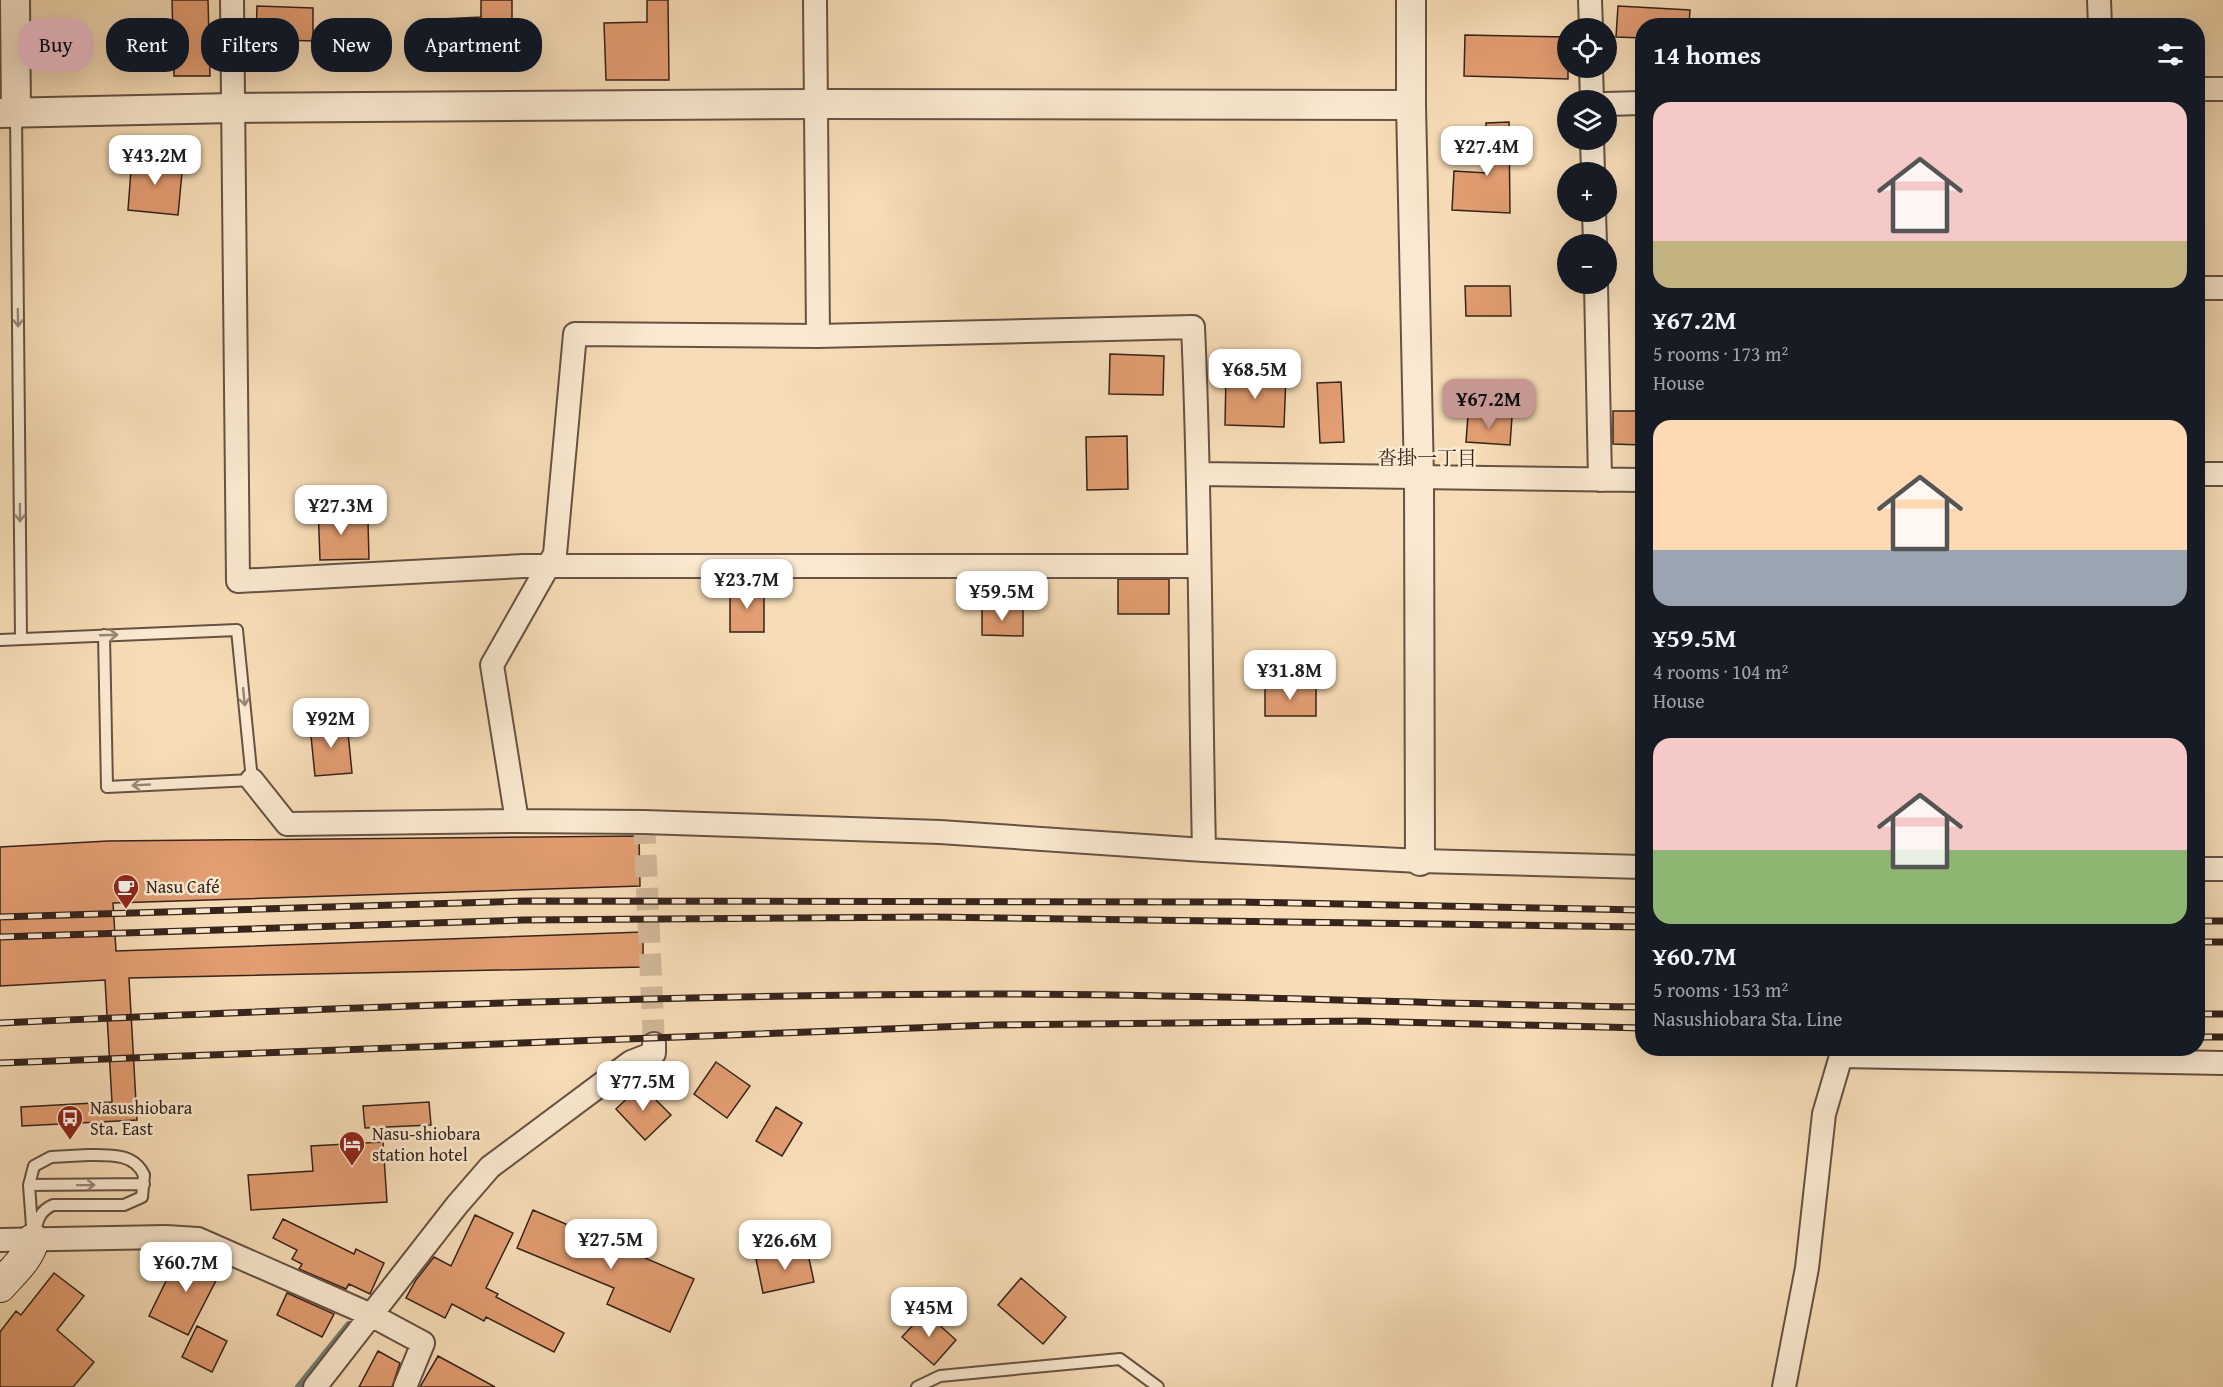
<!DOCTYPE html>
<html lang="en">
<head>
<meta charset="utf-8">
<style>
	body { margin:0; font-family:"Gentium Book Plus","Noto Serif JP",serif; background:#242831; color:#f1f3f6; height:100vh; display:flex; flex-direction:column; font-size:22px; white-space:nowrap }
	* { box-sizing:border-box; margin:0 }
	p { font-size:20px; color:#9ea1a6 }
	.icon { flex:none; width:33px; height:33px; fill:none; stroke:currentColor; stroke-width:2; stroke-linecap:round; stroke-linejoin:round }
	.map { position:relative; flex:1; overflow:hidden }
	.side { position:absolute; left:1635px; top:18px; width:570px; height:1038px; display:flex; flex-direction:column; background:#171b24; border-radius:24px; box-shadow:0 6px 24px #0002 }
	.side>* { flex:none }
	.hud { position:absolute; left:18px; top:18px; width:570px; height:54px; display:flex; gap:12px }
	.tools { position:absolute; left:1557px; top:18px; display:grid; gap:12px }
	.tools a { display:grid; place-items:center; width:60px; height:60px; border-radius:50%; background:#171b24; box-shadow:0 6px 24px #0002; font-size:30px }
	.price { position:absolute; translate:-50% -51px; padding:0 14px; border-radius:12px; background:#fff; color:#222; font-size:20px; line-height:39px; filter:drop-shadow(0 2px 3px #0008) }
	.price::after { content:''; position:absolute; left:50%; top:36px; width:18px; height:14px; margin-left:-9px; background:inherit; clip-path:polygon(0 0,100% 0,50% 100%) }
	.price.on { background:#c59692; color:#111 }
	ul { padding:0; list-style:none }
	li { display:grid; align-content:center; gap:12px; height:318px; padding:0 18px }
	li span { display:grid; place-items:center; height:186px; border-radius:18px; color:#555 }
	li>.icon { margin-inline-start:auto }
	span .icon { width:108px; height:108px; fill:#fffc; stroke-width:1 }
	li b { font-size:26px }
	h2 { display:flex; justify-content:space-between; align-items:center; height:72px; padding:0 18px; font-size:26px }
	.tag { padding:0 21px; border-radius:24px; background:#171b24; box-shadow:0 6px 24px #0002; font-size:21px; line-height:54px }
	.tag.on { background:#c59692; color:#111 }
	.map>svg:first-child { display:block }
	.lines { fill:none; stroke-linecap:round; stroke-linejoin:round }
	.stream { stroke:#737e76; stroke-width:8 }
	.building { fill:#e39d72; stroke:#35231c; stroke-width:1.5 }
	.minor-tunnel { stroke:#d0b898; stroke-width:22; stroke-dasharray:22 11; stroke-linecap:butt }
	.service-casing { stroke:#665243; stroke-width:14 }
	.minor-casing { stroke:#665243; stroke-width:26 }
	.tertiary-casing { stroke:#665243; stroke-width:32 }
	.secondary-casing { stroke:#35231c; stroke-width:34 }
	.service { stroke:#fae9d0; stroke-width:10 }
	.minor { stroke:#fae9d0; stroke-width:22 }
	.tertiary { stroke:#fae9d0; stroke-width:28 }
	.secondary { stroke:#fae9d0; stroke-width:32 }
	.rail-casing { stroke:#35231c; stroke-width:7 }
	.rail { stroke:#fae9d0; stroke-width:4.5; stroke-dasharray:14; stroke-linecap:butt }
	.oneway { stroke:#988676 }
	.labels { text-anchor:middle; stroke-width:5; stroke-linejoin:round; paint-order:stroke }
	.poi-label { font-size:18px; fill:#35231c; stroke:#fae9d0; text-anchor:start }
	.neighbourhood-label { font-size:20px; fill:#35231c; stroke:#fae9d0 }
</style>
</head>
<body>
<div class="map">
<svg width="2223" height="1387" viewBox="0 0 2223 1387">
	<rect width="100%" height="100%" fill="#f7ddb7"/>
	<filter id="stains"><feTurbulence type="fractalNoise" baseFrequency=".00333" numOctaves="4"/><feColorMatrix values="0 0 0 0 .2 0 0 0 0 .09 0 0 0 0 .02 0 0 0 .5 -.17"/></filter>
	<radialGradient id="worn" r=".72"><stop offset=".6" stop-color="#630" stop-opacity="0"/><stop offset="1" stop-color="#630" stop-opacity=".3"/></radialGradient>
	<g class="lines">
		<path class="stream" d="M299,1387L349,1325"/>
	</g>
	<path class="building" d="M172,0H208L210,76H174Z
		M481,0H512V45L475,46V37H422V20L481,17Z
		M647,0H668L669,80H606L604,23L647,22Z
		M257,6L313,8V41L256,39Z
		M1618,6L1690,10L1689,26H1642V38L1616,37Z
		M1465,35L1568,37V79L1464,76Z
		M1509,122L1510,213L1452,210L1454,171L1487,173L1486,123Z
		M132,157L183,162L178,215L128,210Z
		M1465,286H1510L1511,316H1466Z
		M1110,354L1164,356L1163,395L1109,394Z
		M1226,374L1286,375L1284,427L1225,425Z
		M1341,382L1344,442L1320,443L1317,383Z
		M1613,411H1642V445L1613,444Z
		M1468,415L1512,417L1510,445L1466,442Z
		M1127,436L1128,489L1087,490L1086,437Z
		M318,505H341L342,522H368L369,559L320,560Z
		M1118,579H1169V614H1118Z
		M730,588H764V632H730Z
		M982,608L1023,609V636L982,635Z
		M1265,686H1316V716H1265Z
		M347,722L352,773L315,776L310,726Z
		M639,836L640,886L113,903L116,951L643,932V967L129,978L137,1120L22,1126L21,1107L112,1102L105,980L0,986V847L108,841Z
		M716,1062L750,1086L727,1118L694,1094Z
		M641,1085L671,1115L645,1140L616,1109Z
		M429,1102L431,1125L365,1128L363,1106Z
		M776,1107L802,1123L782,1156L756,1141Z
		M383,1142L387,1202L251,1210L248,1175L313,1171L311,1146Z
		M533,1210L694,1279L670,1332L607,1304L614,1288L517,1248Z
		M475,1215L513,1233L486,1288L498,1294L496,1297L564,1333L554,1352L486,1317L484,1321L452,1304L445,1318L406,1298L416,1280L434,1257L451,1266Z
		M283,1219L354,1254L356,1249L384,1263L370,1294L349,1284L346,1289L299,1269L302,1264L292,1259L297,1250L273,1238Z
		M807,1249L814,1282L763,1293L756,1259Z
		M199,1254L224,1265L188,1335L149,1316L168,1277L164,1275L172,1258L192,1268Z
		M54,1273L84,1296L57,1330L94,1362L73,1387H0V1332L16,1311L21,1315Z
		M1021,1278L1066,1317L1043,1344L998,1305Z
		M287,1293L334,1314L322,1337L277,1315Z
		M925,1312L956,1340L934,1365L902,1337Z
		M197,1326L227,1341L212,1372L182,1357Z
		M378,1351L400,1363L392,1387H359Z
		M438,1356L495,1387H420Z"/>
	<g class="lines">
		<path class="minor-tunnel" d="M644,822L654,1044"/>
		<g class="service-casing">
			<path id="service" d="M16,114L21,638
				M0,640L237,630L252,780L107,787L104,635
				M88,1155C110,1155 134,1153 144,1175L142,1197L124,1205H53C37,1212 37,1224 33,1240L29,1185L34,1166L51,1157Z
				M29,1185L144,1184
				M917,1387L940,1376L1120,1359L1158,1387"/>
		</g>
		<g class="minor-casing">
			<path id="minor" d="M232,0L238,581L523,566H1198
				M815,0L818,336
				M1590,0L1591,28
				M2099,0L2100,26
				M1591,68L1592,100
				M2198,89H2223
				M1606,104L1642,103
				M1592,140L1593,172
				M1594,212L1595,244
				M1596,284L1600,480
				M2198,288H2223
				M1200,474L1642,480
				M2198,474H2223
				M252,780L287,824L517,821
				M1204,850C1200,676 1201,501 1193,327L818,336L575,334L555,554L492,665L517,821L644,822L940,832L1204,850L1420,861L1642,867
				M2198,869H2223
				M0,1240L166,1237L198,1239L371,1315L423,1343L405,1387
				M315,1387L457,1205L490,1167L631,1062L654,1053V1044
				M1784,1387L1807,1268L1824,1114L1841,1056L2223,1063"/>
		</g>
		<g class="tertiary-casing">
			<path id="tertiary" d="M15,0L16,113
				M1411,0V105L1419,479L1420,861
				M0,113L233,108L816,104L1411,105"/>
		</g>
		<g class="secondary-casing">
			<path id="secondary" d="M0,1286C12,1272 28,1259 33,1240"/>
		</g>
		<use href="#service" class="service"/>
		<use href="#minor" class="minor"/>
		<use href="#tertiary" class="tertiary"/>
		<use href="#secondary" class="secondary"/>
		<g class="rail-casing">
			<path id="rail" d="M0,917L525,901L1240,902L1642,910
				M2198,921H2223
				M0,937L524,920L933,917L1642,927
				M2198,942H2223
				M2198,1014H2223
				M0,1023C330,1008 660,995 990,994C1208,994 1425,1004 1642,1007
				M2198,1037H2223
				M0,1063L992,1025L1356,1021L1642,1028"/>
		</g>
		<use href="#rail" class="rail"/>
	</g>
	<defs><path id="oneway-shaft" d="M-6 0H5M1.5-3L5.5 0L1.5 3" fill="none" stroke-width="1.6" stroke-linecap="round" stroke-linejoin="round" transform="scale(1.5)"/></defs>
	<g class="oneway">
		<use href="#oneway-shaft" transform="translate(18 318) rotate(89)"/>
		<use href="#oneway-shaft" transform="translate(20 513) rotate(89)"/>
		<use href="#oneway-shaft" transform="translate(109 635) rotate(-2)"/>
		<use href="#oneway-shaft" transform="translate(244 697) rotate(84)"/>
		<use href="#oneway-shaft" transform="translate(141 785) rotate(177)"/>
		<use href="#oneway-shaft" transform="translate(86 1185) rotate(-1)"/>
	</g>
	<defs>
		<g id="cafe-pin" transform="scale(1.35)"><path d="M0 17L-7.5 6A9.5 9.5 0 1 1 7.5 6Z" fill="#8f2418" stroke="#fae9d0"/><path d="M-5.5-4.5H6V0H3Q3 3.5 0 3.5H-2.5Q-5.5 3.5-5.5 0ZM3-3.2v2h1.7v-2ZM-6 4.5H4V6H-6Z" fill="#fff"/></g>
		<g id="bus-pin" transform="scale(1.35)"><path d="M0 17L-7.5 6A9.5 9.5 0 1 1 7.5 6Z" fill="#8f2418" stroke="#fae9d0"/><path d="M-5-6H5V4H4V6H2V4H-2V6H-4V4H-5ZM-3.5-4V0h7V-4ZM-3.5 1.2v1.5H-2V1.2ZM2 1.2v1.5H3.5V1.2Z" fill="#fff"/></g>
		<g id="hotel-pin" transform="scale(1.35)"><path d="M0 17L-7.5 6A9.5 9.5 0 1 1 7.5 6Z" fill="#8f2418" stroke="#fae9d0"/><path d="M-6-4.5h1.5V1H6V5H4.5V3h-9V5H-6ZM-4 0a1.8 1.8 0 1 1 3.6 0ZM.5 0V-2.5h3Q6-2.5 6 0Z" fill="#fff"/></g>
	</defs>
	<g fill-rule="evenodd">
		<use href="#cafe-pin" x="126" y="887"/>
		<use href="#bus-pin" x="70" y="1118"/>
		<use href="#hotel-pin" x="352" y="1144"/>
	</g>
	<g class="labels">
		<g class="poi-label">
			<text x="146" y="893">Nasu Café</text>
			<text x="90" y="1114">Nasushiobara<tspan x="90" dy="21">Sta. East</tspan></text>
			<text x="372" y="1140">Nasu-shiobara<tspan x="372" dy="21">station hotel</tspan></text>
		</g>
		<g class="neighbourhood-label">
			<text x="1427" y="465">沓掛一丁目</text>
		</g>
	</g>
	<rect width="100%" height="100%" filter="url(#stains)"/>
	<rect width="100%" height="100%" fill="url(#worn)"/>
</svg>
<div class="tools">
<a><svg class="icon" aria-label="locate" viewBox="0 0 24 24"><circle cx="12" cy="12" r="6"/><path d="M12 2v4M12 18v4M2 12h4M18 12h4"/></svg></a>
<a><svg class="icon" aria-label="layers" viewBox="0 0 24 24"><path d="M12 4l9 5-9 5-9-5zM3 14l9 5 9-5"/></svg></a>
<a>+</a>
<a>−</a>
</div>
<b class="price" style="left:1487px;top:177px">¥27.4M</b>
<b class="price" style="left:155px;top:186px">¥43.2M</b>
<b class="price" style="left:1255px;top:400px">¥68.5M</b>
<b class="price on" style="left:1489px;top:430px">¥67.2M</b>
<b class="price" style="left:341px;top:536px">¥27.3M</b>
<b class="price" style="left:747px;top:610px">¥23.7M</b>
<b class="price" style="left:1002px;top:622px">¥59.5M</b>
<b class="price" style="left:1290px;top:701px">¥31.8M</b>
<b class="price" style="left:331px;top:749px">¥92M</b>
<b class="price" style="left:643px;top:1112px">¥77.5M</b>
<b class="price" style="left:611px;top:1270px">¥27.5M</b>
<b class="price" style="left:785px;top:1271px">¥26.6M</b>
<b class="price" style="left:186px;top:1293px">¥60.7M</b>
<b class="price" style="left:929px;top:1338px">¥45M</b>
<div class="hud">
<a class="tag on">Buy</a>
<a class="tag">Rent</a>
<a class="tag">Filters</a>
<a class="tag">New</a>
<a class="tag">Apartment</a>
</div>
<section class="side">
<h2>14 homes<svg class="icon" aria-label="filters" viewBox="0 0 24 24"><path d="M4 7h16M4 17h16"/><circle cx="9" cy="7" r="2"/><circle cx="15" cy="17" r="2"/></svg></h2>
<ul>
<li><span style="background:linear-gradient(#f6c9c9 75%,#c2b280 0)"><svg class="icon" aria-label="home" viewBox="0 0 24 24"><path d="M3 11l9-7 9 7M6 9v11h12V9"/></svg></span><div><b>¥67.2M</b><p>5 rooms · 173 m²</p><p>House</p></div></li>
<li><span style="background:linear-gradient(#ffd9b3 70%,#9aa5b1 0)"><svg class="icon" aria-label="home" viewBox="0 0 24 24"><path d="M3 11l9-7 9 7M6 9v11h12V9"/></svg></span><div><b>¥59.5M</b><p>4 rooms · 104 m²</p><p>House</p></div></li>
<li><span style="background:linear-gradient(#f6c9c9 60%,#8fb573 0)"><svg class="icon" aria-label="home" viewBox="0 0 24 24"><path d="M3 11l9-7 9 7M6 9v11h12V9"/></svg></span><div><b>¥60.7M</b><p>5 rooms · 153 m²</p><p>Nasushiobara Sta. Line</p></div></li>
</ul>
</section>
</div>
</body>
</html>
